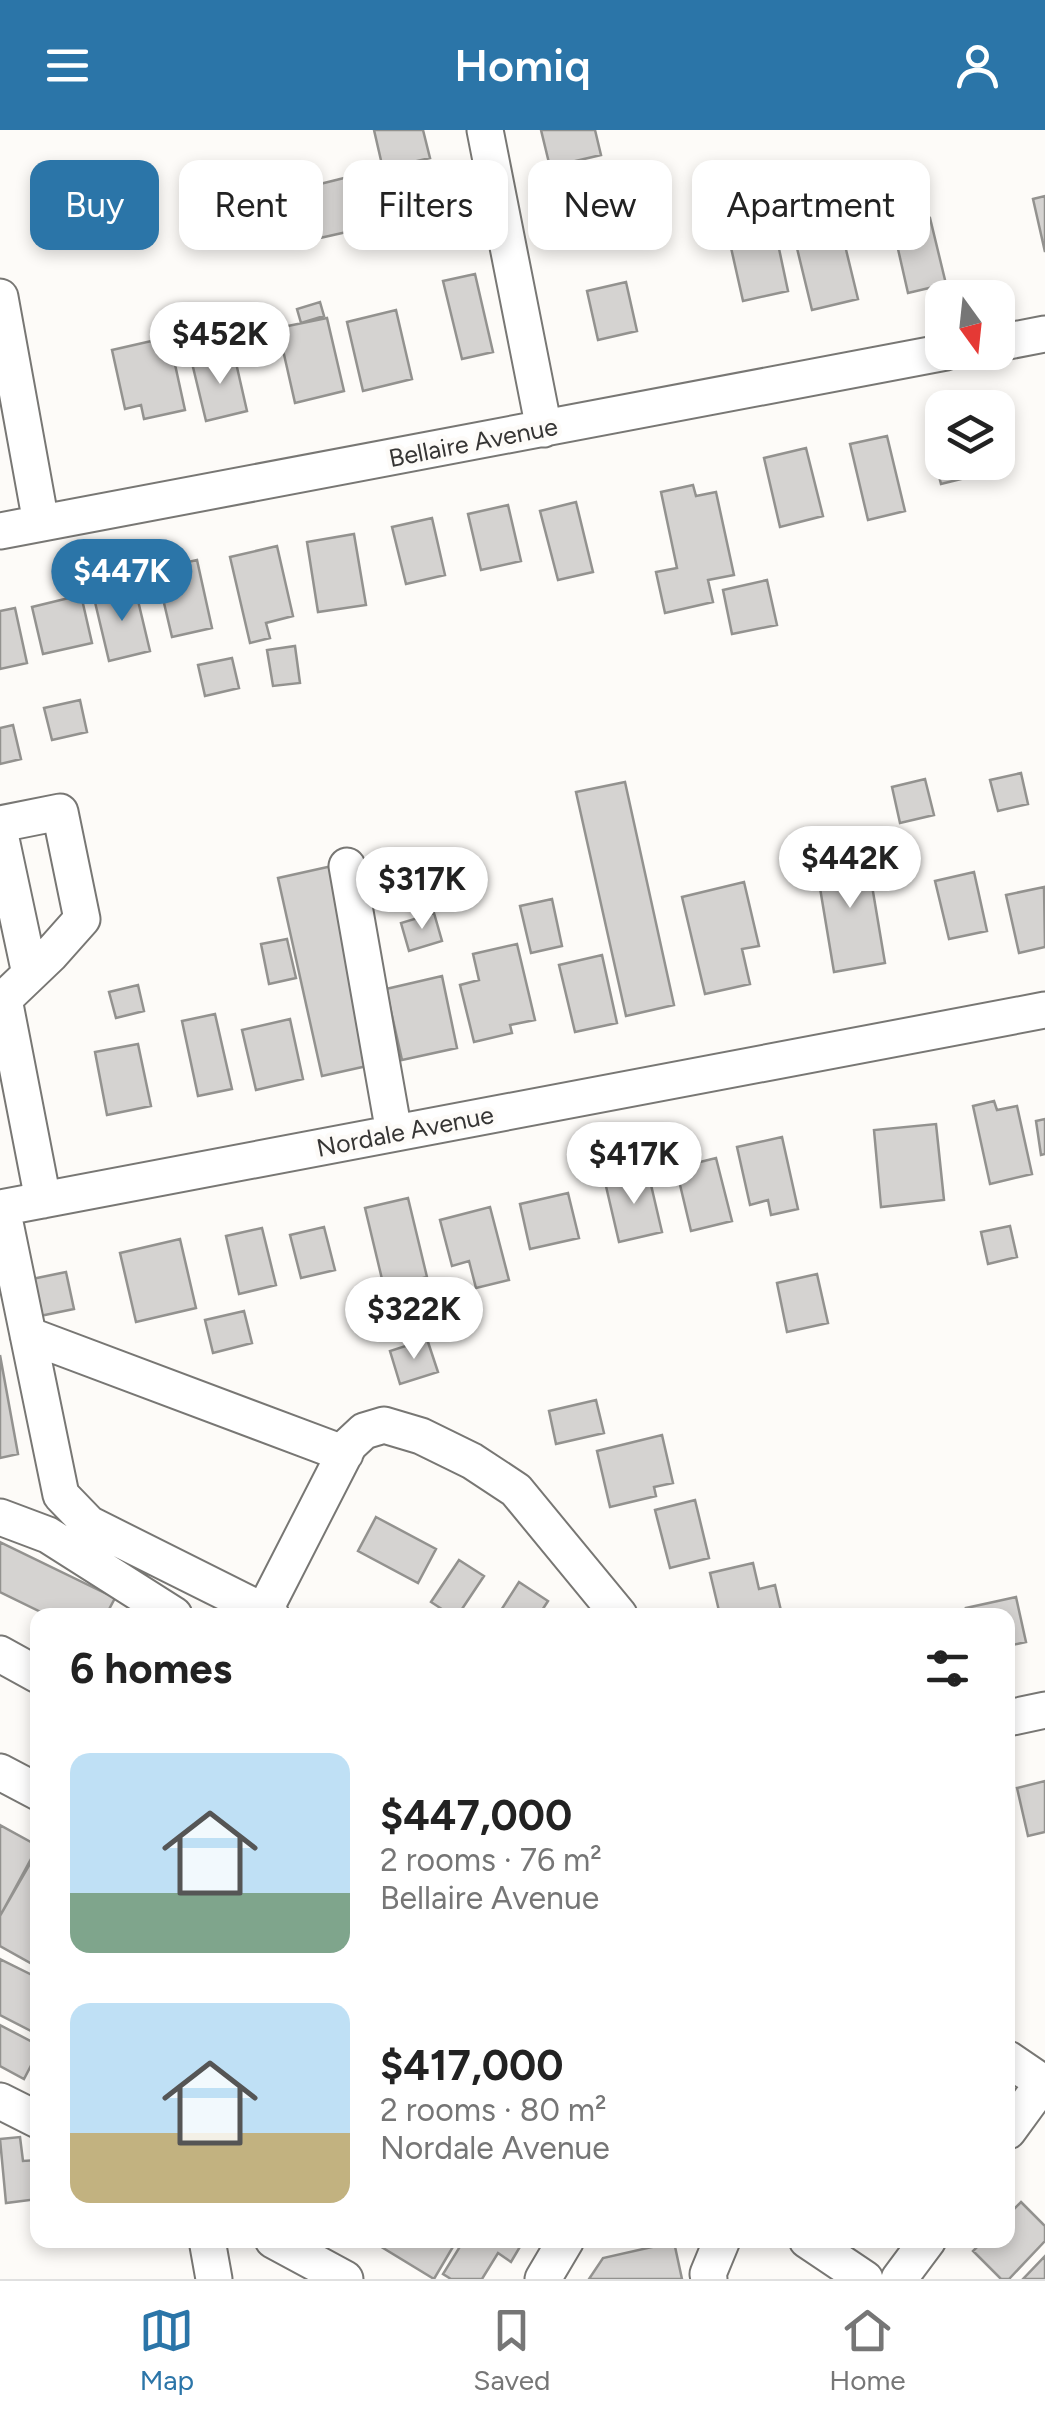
<!DOCTYPE html>
<html lang="en">
<head>
<meta charset="utf-8">
<style>
	body { margin:0; font-family:Figtree,sans-serif; background:#f2f2f2; color:#222; height:100vh; display:flex; flex-direction:column; font-size:38px; white-space:nowrap }
	* { box-sizing:border-box; margin:0 }
	p { font-size:32px; color:#767676 }
	.icon { flex:none; width:55px; height:55px; fill:none; stroke:currentColor; stroke-width:2; stroke-linecap:round; stroke-linejoin:round }
	.map { position:relative; flex:1; overflow:hidden }
	.panel { position:absolute; left:30px; top:1478px; width:985px; height:640px; display:flex; flex-direction:column; background:#fff; border-radius:20px; box-shadow:0 5px 15px #0003 }
	.panel>* { flex:none }
	.hud { position:absolute; left:30px; top:30px; width:985px; height:90px; display:flex; gap:20px }
	.needle { width:65px; rotate:165deg }
	.fabs { position:absolute; left:925px; top:150px; display:grid; gap:20px }
	.fabs a { display:grid; place-items:center; width:90px; height:90px; border-radius:20px; background:#fff; box-shadow:0 5px 15px #0003; font-size:50px }
	.price { position:absolute; translate:-50% -85px; padding:0 22px; border-radius:35px; background:#fff; color:#222; font-size:32px; line-height:65px; filter:drop-shadow(0 2px 5px #0008) }
	.price::after { content:''; position:absolute; left:50%; top:60px; width:30px; height:22px; margin-left:-15px; background:inherit; clip-path:polygon(0 0,100% 0,50% 100%) }
	.price.on { background:#2b75a8; color:#fff }
	ul { padding:0; list-style:none }
	li { display:flex; align-items:center; gap:30px; height:250px; padding:0 40px }
	li span { display:grid; place-items:center; flex:none; width:280px; height:200px; border-radius:20px; color:#555 }
	li>.icon { margin-inline-start:auto }
	span .icon { width:120px; height:120px; fill:#fffc; stroke-width:1 }
	li b { font-size:42px }
	h2 { display:flex; justify-content:space-between; align-items:center; height:120px; padding:0 40px; font-size:42px }
	.tag { padding:0 35px; border-radius:20px; background:#fff; box-shadow:0 5px 15px #0003; font-size:35px; line-height:90px }
	.tag.on { background:#2b75a8; color:#fff }
	header { display:flex; justify-content:space-between; align-items:center; height:130px; padding:0 40px; background:#2b75a8; color:#fff; font-size:45px; font-weight:600 }
	.dock { display:flex; justify-content:space-around; align-items:center; height:140px; border-top:2px solid #e0e0e0; background:#fff; font-size:28px; color:#767676 }
	.dock a { display:grid; justify-items:center; gap:5px }
	.dock .on { color:#2b75a8 }
	.map>svg:first-child { display:block }
	.building { fill:#d5d3d1; stroke:#93928f; stroke-width:2.5 }
	.lines { fill:none; stroke-linecap:round; stroke-linejoin:round }
	.minor-casing { stroke:#787774; stroke-width:39 }
	.minor { stroke:#fff; stroke-width:35 }
	.labels { text-anchor:middle; stroke-width:9; stroke-linejoin:round; paint-order:stroke }
	.street-label { font-size:25px; fill:#363534; stroke:#fdfbf8 }
</style>
</head>
<body>
<header><svg class="icon" aria-label="menu" viewBox="0 0 24 24"><path d="M4 6h16M4 12h16M4 18h16"/></svg>Homiq<svg class="icon" aria-label="person" viewBox="0 0 24 24"><circle cx="12" cy="8" r="4"/><path d="M4 21q1-7 8-7t8 7"/></svg></header>
<div class="map">
<svg width="1045" height="2149" viewBox="0 0 1045 2149">
	<rect width="100%" height="100%" fill="#fdfbf8"/>
	<path class="building" d="M374,0H423L430,28L383,39Z
		M541,0H595L601,25L550,37Z
		M593,42L607,94L571,103L557,52Z
		M348,47L360,99L320,108L308,57Z
		M110,48L119,104L71,112L61,56Z
		M259,48L270,86L237,95L226,57Z
		M218,54L227,91L195,99L186,61Z
		M848,54L857,90L819,99L811,63Z
		M1045,66V122L1033,69Z
		M421,68L426,89L395,97L390,76Z
		M771,81L788,161L743,171L725,91Z
		M930,88L946,154L908,163L893,97Z
		M841,99L858,169L812,180L795,110Z
		M475,144L493,222L462,229L443,151Z
		M626,152L637,201L598,210L587,161Z
		M320,172L324,186L301,193L297,179Z
		M396,180L412,249L363,261L347,192Z
		M327,188L344,261L295,273L278,198Z
		M169,207L185,280L144,289L141,275L125,279L112,220Z
		M234,224L247,281L206,291L192,233Z
		M942,295V332H974L977,345L941,354L927,299Z
		M887,306L905,381L868,390L850,314Z
		M806,318L823,386L780,397L764,328Z
		M693,355L696,366L716,362L734,445L708,450L713,472L665,483L656,442L677,438L661,362Z
		M576,372L593,442L558,450L540,381Z
		M508,375L521,431L481,440L468,384Z
		M432,388L445,445L406,454L392,397Z
		M354,404L366,475L318,482L307,412Z
		M277,416L293,486L266,493L270,508L250,513L230,427Z
		M197,430L212,498L172,507L156,439Z
		M767,450L777,495L732,504L723,460Z
		M135,458L150,521L109,531L94,468Z
		M81,465L92,513L43,524L32,477Z
		M15,478L27,533L0,539V481Z
		M295,516L300,553L273,556L267,520Z
		M232,528L239,558L205,566L198,535Z
		M80,570L87,602L52,610L44,578Z
		M13,595L21,629L0,634V598Z
		M1021,643L1028,674L998,681L990,650Z
		M925,649L934,685L900,693L892,657Z
		M625,652L674,875L626,886L576,662Z
		M866,720L885,833L834,842L815,728Z
		M332,736L376,934L322,946L278,748Z
		M974,742L987,801L949,809L935,751Z
		M744,752L759,816L742,819L750,854L705,864L682,767Z
		M1044,757L1045,817L1019,823L1006,765Z
		M552,769L562,816L531,823L520,776Z
		M434,783L442,811L409,821L401,793Z
		M287,809L296,848L269,854L261,814Z
		M517,814L535,890L510,895L512,903L474,912L460,855L479,850L473,824Z
		M602,825L617,893L575,902L559,835Z
		M442,846L457,918L402,930L386,859Z
		M138,855L144,881L116,888L109,862Z
		M215,884L232,959L198,966L182,891Z
		M290,889L303,949L256,960L242,900Z
		M138,914L151,976L107,985L95,922Z
		M994,971L997,980L1017,976L1032,1044L990,1054L973,976Z
		M1045,989V1024L1041,1025L1036,991Z
		M936,994L944,1070L881,1077L874,1000Z
		M782,1007L798,1079L771,1085L768,1070L750,1075L737,1017Z
		M716,1028L732,1091L691,1101L676,1038Z
		M648,1042L662,1102L619,1112L605,1052Z
		M568,1063L579,1108L530,1119L520,1074Z
		M408,1068L427,1147L416,1150L419,1162L387,1170L365,1078Z
		M490,1077L509,1150L476,1158L469,1131L452,1136L440,1090Z
		M1010,1096L1017,1127L988,1134L981,1102Z
		M324,1097L335,1140L301,1148L290,1105Z
		M262,1098L276,1155L239,1164L226,1106Z
		M180,1109L196,1178L136,1192L120,1123Z
		M66,1142L74,1179L40,1186L32,1149Z
		M817,1144L828,1193L787,1202L777,1153Z
		M244,1181L252,1213L213,1223L205,1190Z
		M427,1209L438,1242L400,1254L390,1221Z
		M0,1225L18,1324L0,1328Z
		M596,1270L604,1303L556,1314L549,1281Z
		M662,1305L673,1353L654,1357L656,1366L610,1377L597,1321Z
		M695,1370L709,1428L670,1438L655,1380Z
		M376,1387L436,1419L418,1453L358,1421Z
		M0,1412L115,1468L106,1485H47L0,1462Z
		M459,1430L484,1446L458,1485H451L431,1472Z
		M753,1433L759,1459L775,1455L782,1485H720L710,1443Z
		M519,1452L548,1471L539,1485H498Z
		M1016,1467L1026,1512L1008,1516V1485H968L966,1478Z
		M1045,1651V1702L1028,1706L1017,1658Z
		M0,1695L38,1716L0,1786Z
		M38,1720V1829L34,1835L0,1816V1786Z
		M0,1829L38,1848V1897L35,1903L0,1885Z
		M0,1895L38,1915V1922L24,1949L0,1936Z
		M20,2007L23,2031L38,2030V2069L6,2073L0,2009Z
		M1021,2072L1045,2096V2111L1009,2149H1001L973,2121L984,2110H1008V2085Z
		M370,2110H457L434,2149Z
		M464,2110H524L511,2132L498,2123L482,2149H451L443,2144Z
		M674,2112L682,2149H589L603,2128Z
		M1045,2126V2149H1023Z"/>
	<g class="lines">
		<g class="minor-casing">
			<path id="minor" d="M485,0L544,299
				M0,167L41,393
				M998,213L1045,204
				M0,401L946,222
				M0,694L60,682L82,789L50,825L4,869
				M0,704L30,844
				M347,736L394,1003
				M0,870L4,869L43,1070
				M0,1078L1045,880
				M2,1078L61,1365L89,1394L271,1485
				M28,1205L345,1324
				M0,1387L48,1405L174,1485
				M262,1485L349,1315L364,1301L384,1295L421,1306L472,1331L516,1360L619,1485
				M0,1524L38,1545
				M1008,1588L1045,1580
				M0,1642L38,1662
				M1008,1929L1045,1954
				M0,1971L38,1990
				M1008,2001L1043,1953
				M207,2110L214,2149
				M273,2110L345,2149
				M807,2110L865,2149
				M543,2149L566,2110
				M709,2149L708,2144L722,2110
				M899,2149L928,2110"/>
		</g>
		<use href="#minor" class="minor"/>
	</g>
	<g class="labels">
		<g class="street-label">
			<text transform="translate(473 312) rotate(-11)" y="9">Bellaire Avenue</text>
			<text transform="translate(405 1001) rotate(-11)" y="9">Nordale Avenue</text>
		</g>
	</g>
</svg>
<div class="fabs">
<a><svg class="needle" viewBox="-14 -14 28 28"><path d="M0-13l5 13h-10z" fill="#e53935"/><path d="M0 13l5-13h-10z" fill="#767676"/></svg></a>
<a><svg class="icon" aria-label="layers" viewBox="0 0 24 24"><path d="M12 4l9 5-9 5-9-5zM3 14l9 5 9-5"/></svg></a>
</div>
<b class="price" style="left:220px;top:257px">$452K</b>
<b class="price on" style="left:122px;top:494px">$447K</b>
<b class="price" style="left:850px;top:781px">$442K</b>
<b class="price" style="left:422px;top:802px">$317K</b>
<b class="price" style="left:634px;top:1077px">$417K</b>
<b class="price" style="left:414px;top:1232px">$322K</b>
<div class="hud">
<a class="tag on">Buy</a>
<a class="tag">Rent</a>
<a class="tag">Filters</a>
<a class="tag">New</a>
<a class="tag">Apartment</a>
</div>
<section class="panel">
<h2>6 homes<svg class="icon" aria-label="filters" viewBox="0 0 24 24"><path d="M4 7h16M4 17h16"/><circle cx="9" cy="7" r="2"/><circle cx="15" cy="17" r="2"/></svg></h2>
<ul>
<li><span style="background:linear-gradient(#bfe0f5 70%,#7fa58c 0)"><svg class="icon" aria-label="home" viewBox="0 0 24 24"><path d="M3 11l9-7 9 7M6 9v11h12V9"/></svg></span><div><b>$447,000</b><p>2 rooms · 76 m²</p><p>Bellaire Avenue</p></div></li>
<li><span style="background:linear-gradient(#bfe0f5 65%,#c2b280 0)"><svg class="icon" aria-label="home" viewBox="0 0 24 24"><path d="M3 11l9-7 9 7M6 9v11h12V9"/></svg></span><div><b>$417,000</b><p>2 rooms · 80 m²</p><p>Nordale Avenue</p></div></li>
</ul>
</section>
</div>
<nav class="dock">
<a class="on"><svg class="icon" aria-label="map" viewBox="0 0 24 24"><path d="M3 6l6-2 6 2 6-2v14l-6 2-6-2-6 2zM9 4v14M15 6v14"/></svg>Map</a>
<a><svg class="icon" aria-label="saved" viewBox="0 0 24 24"><path d="M7 4h10v16l-5-4-5 4z"/></svg>Saved</a>
<a><svg class="icon" aria-label="home" viewBox="0 0 24 24"><path d="M3 11l9-7 9 7M6 9v11h12V9"/></svg>Home</a>
</nav>
</body>
</html>
